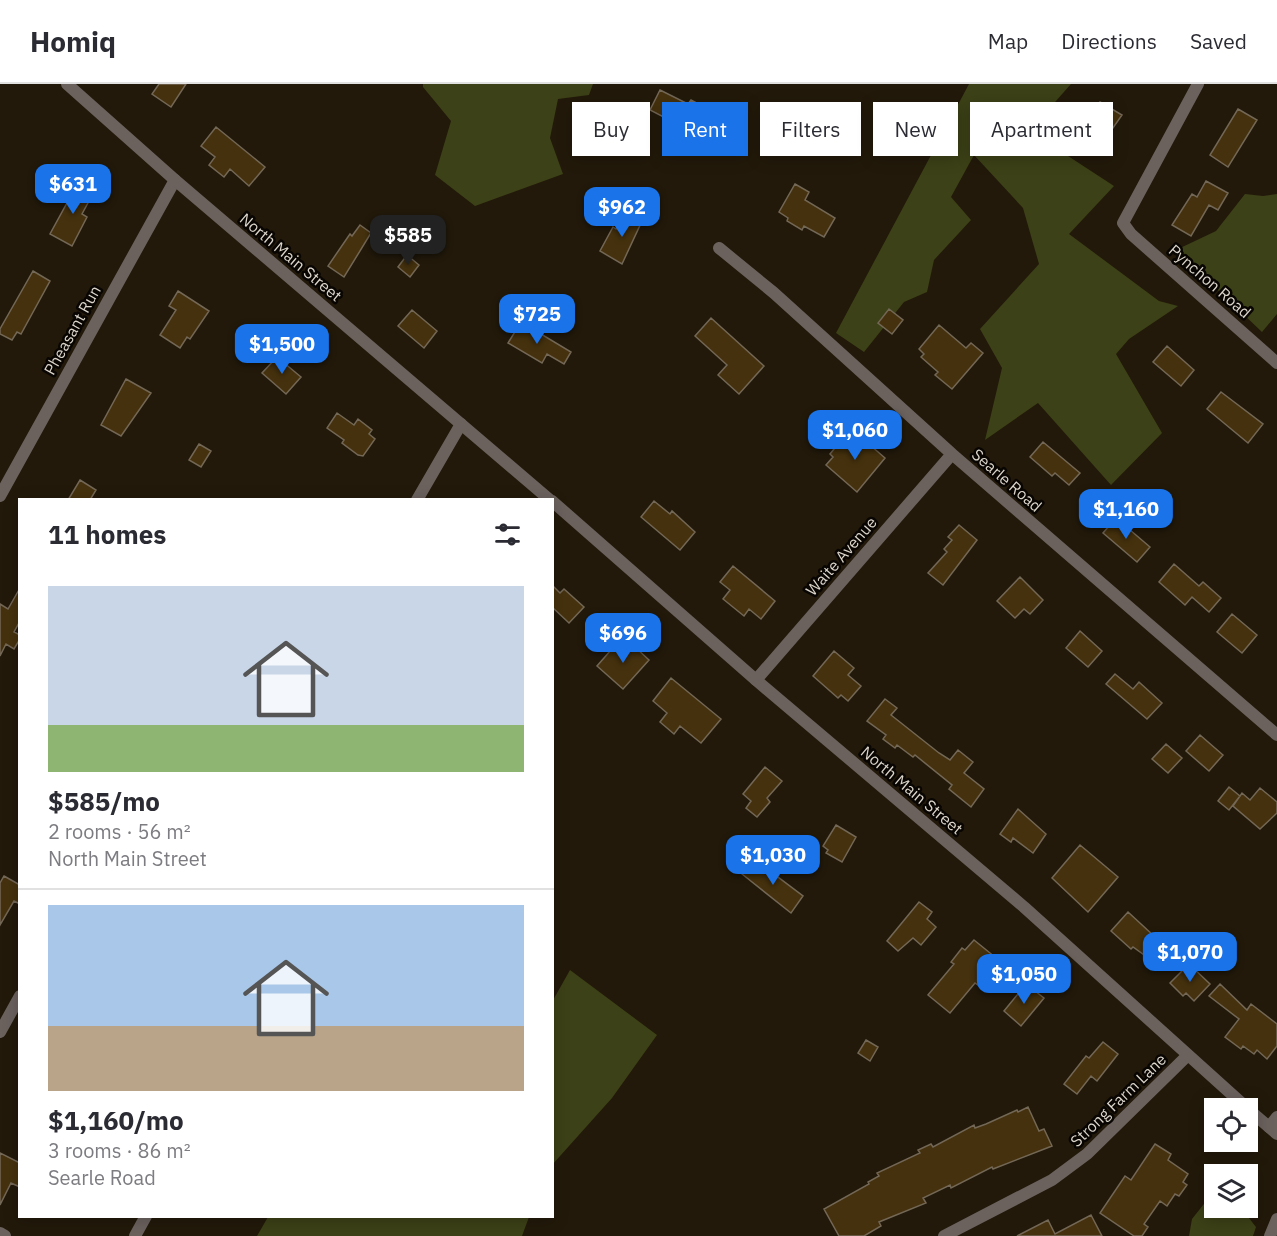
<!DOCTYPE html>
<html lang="en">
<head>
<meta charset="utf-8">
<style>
	body { margin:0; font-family:"IBM Plex Sans",sans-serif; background:#f2f2f3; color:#2b2b33; height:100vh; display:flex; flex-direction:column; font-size:22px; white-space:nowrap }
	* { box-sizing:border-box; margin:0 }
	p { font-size:20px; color:#7c7c81 }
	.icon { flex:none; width:33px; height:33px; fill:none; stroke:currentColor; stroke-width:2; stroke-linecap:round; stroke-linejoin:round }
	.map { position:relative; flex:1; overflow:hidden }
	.drawer { position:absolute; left:18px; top:414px; width:536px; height:720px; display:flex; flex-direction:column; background:#fff; border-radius:0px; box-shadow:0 3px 15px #0003 }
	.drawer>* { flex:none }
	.hud { position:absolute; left:572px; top:18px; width:570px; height:54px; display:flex; gap:12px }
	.buttons { position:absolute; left:1204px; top:1014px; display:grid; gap:12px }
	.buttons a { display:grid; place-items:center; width:54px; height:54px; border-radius:0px; background:#fff; box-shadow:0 3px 15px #0003; font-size:30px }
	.price { position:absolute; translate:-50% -51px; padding:0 14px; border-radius:12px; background:#1a73e8; color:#fff; font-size:20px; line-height:39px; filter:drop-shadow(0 2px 3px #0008) }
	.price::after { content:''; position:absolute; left:50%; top:36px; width:18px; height:14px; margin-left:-9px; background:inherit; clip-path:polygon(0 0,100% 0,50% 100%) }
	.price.on { background:#222; color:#fff }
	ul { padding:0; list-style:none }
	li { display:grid; align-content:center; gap:12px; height:318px; padding:0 30px }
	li+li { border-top:2px solid #e1e1e2 }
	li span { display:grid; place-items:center; height:186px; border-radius:0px; color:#555 }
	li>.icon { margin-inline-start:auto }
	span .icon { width:108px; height:108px; fill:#fffc; stroke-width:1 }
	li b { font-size:26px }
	h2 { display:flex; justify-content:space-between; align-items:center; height:72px; padding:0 30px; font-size:26px }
	.tag { padding:0 21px; border-radius:0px; background:#fff; box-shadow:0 3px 15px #0003; font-size:21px; line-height:54px }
	.tag.on { background:#1a73e8; color:#fff }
	header { display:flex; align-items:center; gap:36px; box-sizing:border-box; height:84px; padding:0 30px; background:#fff; border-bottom:2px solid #e1e1e2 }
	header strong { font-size:28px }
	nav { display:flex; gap:33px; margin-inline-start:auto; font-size:21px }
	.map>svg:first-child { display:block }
	.green { fill:#3c4117 }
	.building { fill:#45310d; stroke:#736756; stroke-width:1.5 }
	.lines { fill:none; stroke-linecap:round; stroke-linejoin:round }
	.minor { stroke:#6b625e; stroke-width:12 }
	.tertiary { stroke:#6b625e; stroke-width:12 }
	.labels { text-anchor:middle; stroke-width:5; stroke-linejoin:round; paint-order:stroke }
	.street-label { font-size:16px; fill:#dbd5cb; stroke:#080502 }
</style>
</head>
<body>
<header>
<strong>Homiq</strong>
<nav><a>Map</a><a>Directions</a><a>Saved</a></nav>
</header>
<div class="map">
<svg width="1277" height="1152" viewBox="0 0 1277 1152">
	<rect width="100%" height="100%" fill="#22190a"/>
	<path class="green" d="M423,0H593L589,11L558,15L550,54L563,90L475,122L435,91L451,37L423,3Z
		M969,0H1071L1048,26L1065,70L1114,102L1069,150L1159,217L1178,222L1129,255L1116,270L1162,349L1111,401L1038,319L985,356L1002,284L980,245L1039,180L1023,124L974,71L951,113L971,136L934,176L927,208L904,218L864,268L836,249Z
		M1245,110L1263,112L1277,110V230L1262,248L1176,166L1216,147Z
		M570,886L657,951L612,1014L552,1081V918Z
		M1215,1106V1124H1241L1256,1143L1253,1152H1189L1192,1135Z
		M268,1133V1132L529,1133L522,1152H257Z"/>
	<path class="building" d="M159,0H186L171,23L152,10Z
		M660,6L688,20L691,16L708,25L699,41L683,33L679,41L650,26Z
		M1100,18L1122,31L1101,61L1082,49Z
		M1238,25L1257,36L1228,83L1210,71Z
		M216,43L265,83L249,102L230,85L224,93L209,81L215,73L201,62Z
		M79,97L95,106L82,130L87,133L72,162L50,150Z
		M1206,97L1228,109L1218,126L1209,121L1191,152L1172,141L1192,110L1197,113Z
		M795,100L809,108L805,116L835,134L824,153L804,142L802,146L787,137L788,134L779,128Z
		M626,128L642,137L622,180L600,167L613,143L616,145Z
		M360,141L371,149L344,193L328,182L350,150L352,152Z
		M407,171L419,181L410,193L398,183Z
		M33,187L50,197L21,250L17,248L12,256L0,250V245Z
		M178,207L209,227L190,255L187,253L180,264L160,251L176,226L169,222Z
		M889,225L903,236L892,250L878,239Z
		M412,226L437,247L424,264L398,242Z
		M711,234L764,282L739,310L718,291L727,281L695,252Z
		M521,238L571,268L564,280L547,270L542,279L508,259Z
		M939,241L966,264L971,259L983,269L952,305L935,291L938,288L921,273L924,270L919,265Z
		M1167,262L1194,286L1181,302L1153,278Z
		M277,273L301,293L286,310L262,289Z
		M126,295L151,309L121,352L101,341Z
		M1221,308L1263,340L1248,359L1207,325Z
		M337,329L354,341L358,335L372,346L369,350L375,355L363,372L358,371L342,359L344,356L327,344Z
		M854,347L885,374L857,408L826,381L833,373L830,370L847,349L851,352Z
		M1043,358L1080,389L1069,401L1055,389L1052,392L1030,373Z
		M199,360L211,367L201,383L189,376Z
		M80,396L96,406L90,416H68Z
		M654,417L670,430L672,427L695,448L680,466L641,433Z
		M1116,434L1150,463L1137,478L1103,449Z
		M959,441L977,456L943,501L928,489L947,468L944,465L952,456L948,453Z
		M1174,480L1199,502L1203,498L1221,514L1209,528L1192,513L1185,521L1159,498Z
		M733,482L775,517L761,535L749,525L744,532L723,515L730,506L720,498Z
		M1020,493L1043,516L1030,530L1024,525L1015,534L997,517Z
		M552,501L560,509L564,505L584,523L569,539L552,523Z
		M20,504V537L14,548L20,551V555L14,565L6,560L0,572V520L8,525Z
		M1232,530L1257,551L1242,569L1217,548Z
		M1080,547L1102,567L1088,583L1066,564Z
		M618,558L628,567L633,561L649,576L623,605L597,582Z
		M834,567L854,584L848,591L861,602L848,617L841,611L838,614L813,592Z
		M1115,590L1133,605L1139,598L1162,619L1147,635L1106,600Z
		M671,594L721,635L701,659L680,642L674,650L660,638L667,629L653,617Z
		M885,615L897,624L891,631L939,669L950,676L958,666L973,678L964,689L984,705L971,723L949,705L952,701L915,671L913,673L897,661L895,664L883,655L886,651L867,637Z
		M1200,651L1223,671L1209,687L1186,667Z
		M1166,660L1182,674L1168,689L1152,675Z
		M765,683L782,697L767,714L770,718L757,733L746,724L751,717L743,710Z
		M1229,703L1240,712L1229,726L1218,717Z
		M1260,704L1277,718V729L1260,745L1233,722L1242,709L1250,716Z
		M1018,725L1046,750L1033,769L1013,754L1011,758L1000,750Z
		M836,741L856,753L842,778L826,769L828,766L823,762Z
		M1080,761L1118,793L1088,828L1052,794Z
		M754,775L803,812L791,829L742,790Z
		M4,792L20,801V820L14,817L0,841V799Z
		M919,818L932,828L927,835L936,843L921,861L913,854L898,867L887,857Z
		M1128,828L1167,864L1154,878L1133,863L1131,865L1111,847Z
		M974,856L995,873L986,884L993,890L982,904L975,899L950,929L928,911L954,880L951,878L962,864L965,866Z
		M1189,880L1210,900L1194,917L1186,909L1183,912L1170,899Z
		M1026,900L1044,914L1021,942L1004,927Z
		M1220,900L1247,926L1251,920L1277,940V962L1267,975L1257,966L1254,970L1243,962L1241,965L1225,953L1239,935L1209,912Z
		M866,956L878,963L870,977L858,969Z
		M1103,958L1118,970L1097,997L1091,992L1077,1010L1064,1000L1086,972L1089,974Z
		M1028,1023L1039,1047L1044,1045L1052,1062L993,1085L992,1083L951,1104L950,1101L923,1114L926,1119L879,1138L881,1142L864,1152H839L824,1125L869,1100L868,1098L879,1092L877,1089L920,1069L918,1066L931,1060L933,1063L974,1041L975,1044L986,1040L1017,1026L1018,1028Z
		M1155,1060L1171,1070L1168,1076L1188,1090L1183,1098L1187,1101L1179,1112L1175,1110L1167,1122L1160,1117L1144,1140L1148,1143L1142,1152H1134L1100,1129L1125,1092L1131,1096Z
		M0,1069L20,1079V1103L11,1099L0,1121Z
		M1091,1131L1102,1152H1017L1048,1136L1055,1150Z"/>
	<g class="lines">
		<path class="minor" d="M1198,0L1123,139L1131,150L1277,279
			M719,164L774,209L952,370L1277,651
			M0,412L175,96
			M417,416L461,340
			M756,596L952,370
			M0,948L20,912
			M1269,1043L1277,1033
			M0,1149L5,1152
			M135,1152L146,1132
			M944,1152L1052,1096L1087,1070L1187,972
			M1270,1152L1277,1135"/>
		<path class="tertiary" d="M67,0L175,96L550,416
			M552,417L756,596L1024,823L1247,1024
			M1248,1025L1277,1050"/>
	</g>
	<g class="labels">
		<g class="street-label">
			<text transform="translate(291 173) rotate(40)" y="6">North Main Street</text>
			<text transform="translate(1210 197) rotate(41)" y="6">Pynchon Road</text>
			<text transform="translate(72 246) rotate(-61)" y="6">Pheasant Run</text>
			<text transform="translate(1007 396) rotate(41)" y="6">Searle Road</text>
			<text transform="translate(841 472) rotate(-49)" y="6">Waite Avenue</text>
			<text transform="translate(912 706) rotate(40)" y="6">North Main Street</text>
			<text transform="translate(1118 1016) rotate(-44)" y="6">Strong Farm Lane</text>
		</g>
	</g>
</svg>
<div class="buttons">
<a><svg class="icon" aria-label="locate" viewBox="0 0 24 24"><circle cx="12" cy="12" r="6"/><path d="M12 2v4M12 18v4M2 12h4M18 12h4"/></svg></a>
<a><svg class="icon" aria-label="layers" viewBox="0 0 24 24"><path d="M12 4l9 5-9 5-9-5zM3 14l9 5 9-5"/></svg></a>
</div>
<b class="price" style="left:73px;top:131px">$631</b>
<b class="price" style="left:622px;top:154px">$962</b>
<b class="price on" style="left:408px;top:182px">$585</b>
<b class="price" style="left:537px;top:261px">$725</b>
<b class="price" style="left:282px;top:291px">$1,500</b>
<b class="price" style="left:855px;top:377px">$1,060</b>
<b class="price" style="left:1126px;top:456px">$1,160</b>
<b class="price" style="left:623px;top:580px">$696</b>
<b class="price" style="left:773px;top:802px">$1,030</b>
<b class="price" style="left:1190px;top:899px">$1,070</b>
<b class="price" style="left:1024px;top:921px">$1,050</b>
<div class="hud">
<a class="tag">Buy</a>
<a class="tag on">Rent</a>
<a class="tag">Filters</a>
<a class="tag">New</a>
<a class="tag">Apartment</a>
</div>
<section class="drawer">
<h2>11 homes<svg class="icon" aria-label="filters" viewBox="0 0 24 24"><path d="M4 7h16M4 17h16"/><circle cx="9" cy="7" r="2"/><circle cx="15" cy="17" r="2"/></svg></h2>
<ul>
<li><span style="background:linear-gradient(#c9d6e8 75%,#8fb573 0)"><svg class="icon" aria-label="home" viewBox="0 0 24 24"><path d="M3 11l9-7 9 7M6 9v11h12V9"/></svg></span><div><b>$585/mo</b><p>2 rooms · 56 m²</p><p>North Main Street</p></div></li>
<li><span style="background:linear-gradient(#a9c7e8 65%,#b9a48a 0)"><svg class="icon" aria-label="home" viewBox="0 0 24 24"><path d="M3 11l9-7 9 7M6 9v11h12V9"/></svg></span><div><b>$1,160/mo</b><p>3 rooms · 86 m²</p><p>Searle Road</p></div></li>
</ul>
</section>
</div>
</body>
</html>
